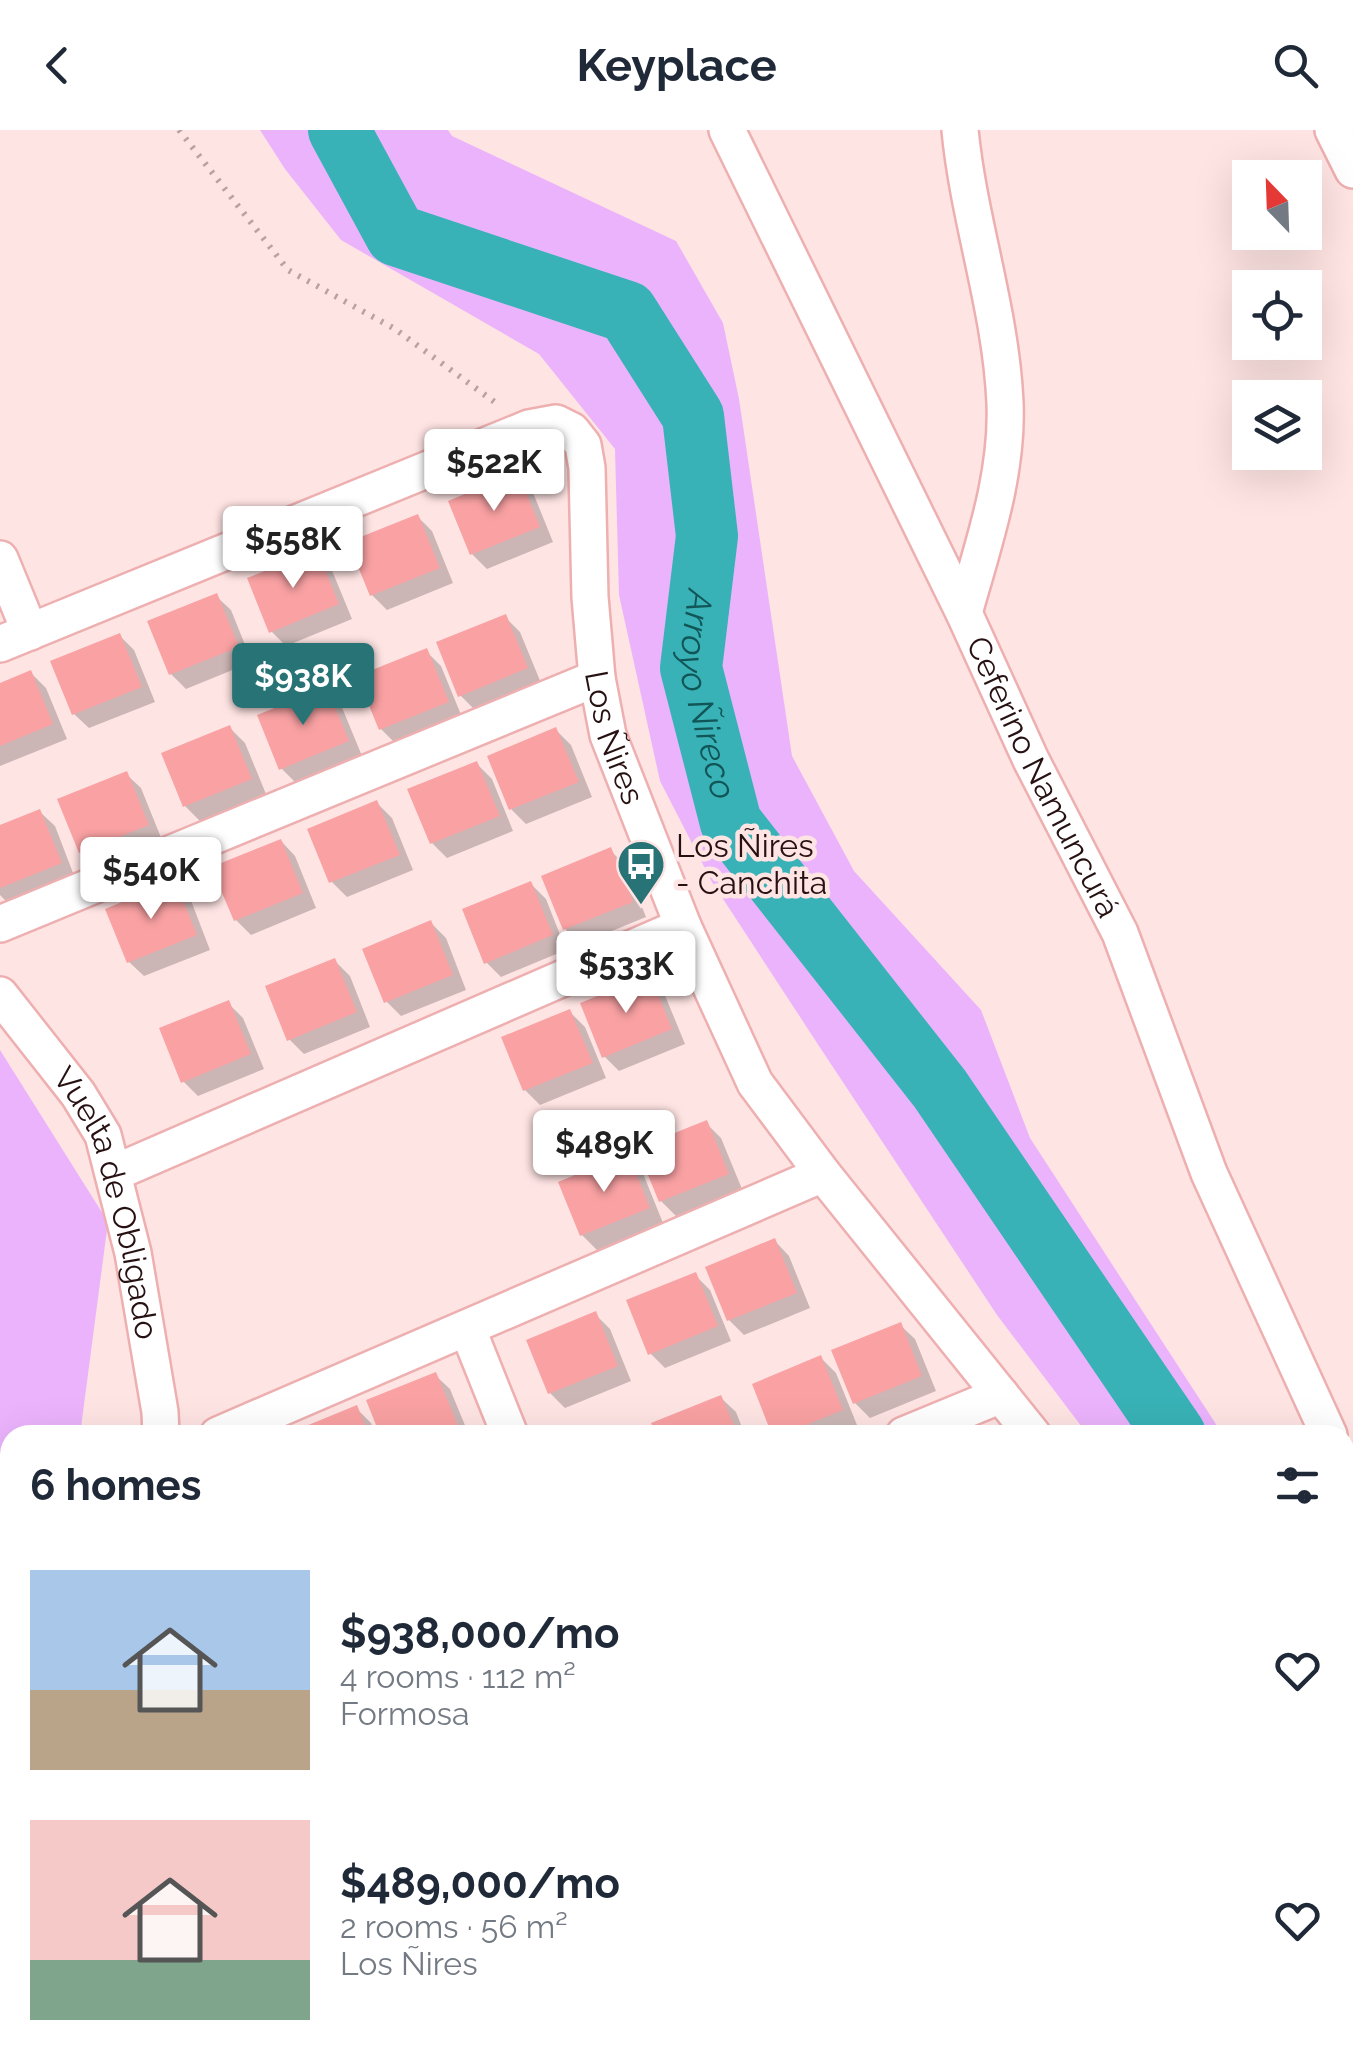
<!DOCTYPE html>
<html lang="en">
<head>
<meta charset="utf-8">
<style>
	body { margin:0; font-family:Raleway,sans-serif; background:#f2f2f3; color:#1f2937; height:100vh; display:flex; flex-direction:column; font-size:38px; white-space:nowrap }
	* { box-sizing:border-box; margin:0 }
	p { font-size:32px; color:#747a83 }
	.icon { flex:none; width:55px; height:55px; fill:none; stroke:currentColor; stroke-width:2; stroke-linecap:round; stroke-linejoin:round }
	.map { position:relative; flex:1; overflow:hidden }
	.sheet { position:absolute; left:0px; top:1295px; width:1355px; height:642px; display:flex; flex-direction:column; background:#fff; border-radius:30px 30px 0 0; box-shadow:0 10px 40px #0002 }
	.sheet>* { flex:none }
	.needle { width:65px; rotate:337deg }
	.buttons { position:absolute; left:1232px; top:30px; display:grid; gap:20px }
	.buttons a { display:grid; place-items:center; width:90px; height:90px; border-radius:0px; background:#fff; box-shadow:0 10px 40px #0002; font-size:50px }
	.price { position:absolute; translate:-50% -85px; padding:0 22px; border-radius:10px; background:#fff; color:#222; font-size:32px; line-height:65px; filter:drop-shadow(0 2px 5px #0008) }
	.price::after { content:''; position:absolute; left:50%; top:60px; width:30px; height:22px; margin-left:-15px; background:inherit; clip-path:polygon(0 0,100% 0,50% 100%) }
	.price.on { background:#287375; color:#fff }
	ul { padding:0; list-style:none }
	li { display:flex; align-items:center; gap:30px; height:250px; padding:0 30px }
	li span { display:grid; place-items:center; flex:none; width:280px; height:200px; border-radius:0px; color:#555 }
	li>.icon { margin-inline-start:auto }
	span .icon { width:120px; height:120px; fill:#fffc; stroke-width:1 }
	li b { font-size:42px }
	h2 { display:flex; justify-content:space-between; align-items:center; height:120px; padding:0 30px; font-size:42px }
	header { display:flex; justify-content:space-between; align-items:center; height:130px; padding:0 30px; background:#fff; font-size:45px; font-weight:700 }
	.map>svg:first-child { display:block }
	.green { fill:#ebb3fc }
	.shadow { fill:#0003 }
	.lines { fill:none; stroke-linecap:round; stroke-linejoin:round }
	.river { stroke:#38b2b6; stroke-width:62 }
	.building { fill:#f9a1a3 }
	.minor-casing { stroke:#eeafb0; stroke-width:40 }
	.path { stroke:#baa2a1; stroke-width:6; stroke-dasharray:2.5 8; stroke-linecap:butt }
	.minor { stroke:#fff; stroke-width:35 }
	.labels { text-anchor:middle; stroke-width:9; stroke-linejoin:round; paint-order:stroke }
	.street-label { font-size:32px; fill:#261011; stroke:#fee4e3 }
	.poi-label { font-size:32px; fill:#261011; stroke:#fee4e3; text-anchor:start }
	.water-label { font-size:35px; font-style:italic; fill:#115557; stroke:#fee4e3 }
</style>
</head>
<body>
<header><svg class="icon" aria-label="back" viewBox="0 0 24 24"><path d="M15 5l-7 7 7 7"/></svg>Keyplace<svg class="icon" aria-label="search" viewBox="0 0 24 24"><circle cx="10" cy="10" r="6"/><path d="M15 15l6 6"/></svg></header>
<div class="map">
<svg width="1353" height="1937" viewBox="0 0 1353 1937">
	<rect width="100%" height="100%" fill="#fee4e3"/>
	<path class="green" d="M260,0H448L452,6L676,111L723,193L739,269L792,626L854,741L981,880L1030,1008L1223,1305H1088L997,1185L819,916L712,752L660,651L619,465L615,319L539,224L341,110L285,39Z
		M0,920L108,1092L80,1305H10V1928H45V1937H0Z
		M1345,1438L1353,1446V1732L1345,1718Z
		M163,1928H1339L1343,1937H160Z"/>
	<path class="shadow" d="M517,345L532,360L553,412L487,439L472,424Z
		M417,386L432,401L453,453L387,480L372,465Z
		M316,423L331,438L352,489L286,516L271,501Z
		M216,466L231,480L252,532L186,559L171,544Z
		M505,487L520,502L541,553L475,580L460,565Z
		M119,505L134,520L155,572L89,598L74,584Z
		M426,521L441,536L462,587L396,614L381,599Z
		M31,543L46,558L67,609L0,636V555Z
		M326,560L341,575L362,626L296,653L281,638Z
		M230,598L245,613L266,664L200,691L185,676Z
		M556,600L571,615L592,667L526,694L511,679Z
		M477,634L492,649L513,701L447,728L432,713Z
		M126,644L141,658L162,710L96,737L81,722Z
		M377,673L392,688L413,740L347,767L332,752L310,700Z
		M40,682L55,696L75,748L10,775L0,765V698Z
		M281,711L295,726L316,778L251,805L236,790Z
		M610,720L625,735L646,787L580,814L565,799Z
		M175,753L190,768L210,820L144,846L129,832Z
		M531,754L546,769L566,820L501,847L486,832Z
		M431,793L446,808L466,860L401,886L386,871Z
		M335,831L350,846L370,897L304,924L289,909Z
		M649,848L664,863L685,914L619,941L604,926Z
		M228,873L243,888L264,939L198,966L183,951Z
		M570,882L585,897L606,948L540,975L525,960Z
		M706,993L721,1008L742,1059L676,1086L661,1071Z
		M627,1026L642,1041L663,1093L597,1120L582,1105Z
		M775,1111L789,1126L810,1178L744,1205L729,1190Z
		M695,1145L710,1160L731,1211L665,1238L650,1223Z
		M595,1184L610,1199L631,1251L565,1278L550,1263Z
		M900,1195L915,1209L936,1261L870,1288L855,1273Z
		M821,1228L836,1243L857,1295L831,1305H775Z
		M435,1245L450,1259L469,1305H383Z
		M721,1268L736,1282L745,1305H659Z
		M356,1278L371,1293L376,1305H290Z"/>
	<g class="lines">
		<g class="river">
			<path id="s1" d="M339,0L396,105L627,182L693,286L707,406L691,538L731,693L940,959L1175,1305"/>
			<path d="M1345,1533L1353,1542"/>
		</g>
	</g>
	<path class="building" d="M518,342L540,397L470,425L448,371Z
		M418,384L440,438L370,466L348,412Z
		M317,420L339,474L269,503L247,448Z
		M217,463L239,517L169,545L147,491Z
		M506,484L528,538L458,567L436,512Z
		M120,503L142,557L72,585L50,531Z
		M427,518L449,572L379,600L357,546Z
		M31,540L53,594L0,616V553Z
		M327,557L349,611L279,640L257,585Z
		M230,595L252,649L183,677L161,623Z
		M556,597L579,652L509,680L487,626Z
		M477,631L500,686L430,714L407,659Z
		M127,641L149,695L79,723L57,669Z
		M377,670L400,725L329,753L307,699Z
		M40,679L62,733L0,758V695Z
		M281,709L303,763L234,791L211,737Z
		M611,717L633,772L563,800L541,746Z
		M175,750L197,805L127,833L105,779Z
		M531,751L553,805L484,834L462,779Z
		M431,790L453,845L384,873L362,819Z
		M335,828L357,882L287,911L265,856Z
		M650,845L672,899L602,928L580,873Z
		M229,870L251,924L181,953L159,898Z
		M570,879L593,933L523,961L501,907Z
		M707,990L729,1044L659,1072L637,1018Z
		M628,1023L650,1078L580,1106L558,1052Z
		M775,1108L797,1163L727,1191L705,1137Z
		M696,1142L718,1196L648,1225L626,1170Z
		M596,1181L618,1236L548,1264L526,1210Z
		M901,1192L922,1246L853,1274L831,1220Z
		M821,1225L843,1280L781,1305H772L752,1254Z
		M436,1242L458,1296L435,1305H380L366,1270Z
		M721,1265L738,1305H656L651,1293Z
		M357,1275L369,1305H284Z"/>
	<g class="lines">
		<g class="minor-casing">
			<g id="minor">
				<path id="s2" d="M727,0L964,483L1031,630L1120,803L1209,1043L1329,1305"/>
				<path d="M960,0C969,92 1001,180 1005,273C1008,345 983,415 964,483"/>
				<path d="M1333,0L1353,40"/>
				<path d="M0,429L30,502"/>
				<path id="s3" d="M0,514L529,298L556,293L572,301L583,315L587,338L590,467L597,548L608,605L683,796L755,953L823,1044L1033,1305"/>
				<path d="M0,794L597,548"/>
				<path id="s4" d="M0,865L78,964L103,1005L133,1123L160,1282L161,1305"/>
				<path d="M114,1043L683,796"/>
				<path d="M468,1200L510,1305"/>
				<path d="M218,1305L823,1044"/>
				<path d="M904,1305L1001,1265"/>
				<path d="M1345,1338L1353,1355"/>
				<path d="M1345,1786L1353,1799"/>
				<path d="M128,1937V1928"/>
			</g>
		</g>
		<path class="path" d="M179,0L288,140L395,199L500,276
			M1345,1483L1353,1476"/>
		<use href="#minor" class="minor"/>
	</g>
	<defs>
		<g id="bus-pin" transform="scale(2.5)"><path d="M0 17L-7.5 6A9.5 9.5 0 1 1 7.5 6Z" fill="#287375" stroke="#fee4e3"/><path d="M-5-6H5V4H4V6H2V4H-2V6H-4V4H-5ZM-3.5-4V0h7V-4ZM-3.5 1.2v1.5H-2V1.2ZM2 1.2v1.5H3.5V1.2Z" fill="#fff"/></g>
	</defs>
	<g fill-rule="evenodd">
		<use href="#bus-pin" x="641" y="734"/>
	</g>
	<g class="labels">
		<g class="street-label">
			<text dy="11" stroke="none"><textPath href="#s3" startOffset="930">Los Ñires</textPath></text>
			<text dy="11" stroke="none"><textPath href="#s2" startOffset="720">Ceferino Namuncurá</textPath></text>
			<text dy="11" stroke="none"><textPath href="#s4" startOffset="240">Vuelta de Obligado</textPath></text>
		</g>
		<g class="poi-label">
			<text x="676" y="727">Los Ñires<tspan x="676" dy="37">- Canchita</tspan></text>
		</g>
		<g class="water-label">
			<text dy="12" stroke="none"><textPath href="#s1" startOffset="768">Arroyo Ñireco</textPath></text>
		</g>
	</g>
</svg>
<div class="buttons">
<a><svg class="needle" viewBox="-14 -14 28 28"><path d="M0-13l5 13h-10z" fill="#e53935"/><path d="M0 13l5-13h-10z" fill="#747a83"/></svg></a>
<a><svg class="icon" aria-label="locate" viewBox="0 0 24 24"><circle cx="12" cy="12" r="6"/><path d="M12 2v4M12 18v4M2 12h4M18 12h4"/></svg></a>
<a><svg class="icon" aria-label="layers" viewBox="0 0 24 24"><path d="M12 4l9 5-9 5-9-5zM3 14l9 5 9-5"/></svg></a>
</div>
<b class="price" style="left:494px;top:384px">$522K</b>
<b class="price" style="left:293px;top:461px">$558K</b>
<b class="price on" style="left:303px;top:598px">$938K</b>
<b class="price" style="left:151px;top:792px">$540K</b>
<b class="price" style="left:626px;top:886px">$533K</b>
<b class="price" style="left:604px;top:1065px">$489K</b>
<section class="sheet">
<h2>6 homes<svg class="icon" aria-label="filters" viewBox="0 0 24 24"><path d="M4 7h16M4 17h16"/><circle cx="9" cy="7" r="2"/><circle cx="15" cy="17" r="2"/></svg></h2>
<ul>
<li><span style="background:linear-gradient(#a9c7e8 60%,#b9a48a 0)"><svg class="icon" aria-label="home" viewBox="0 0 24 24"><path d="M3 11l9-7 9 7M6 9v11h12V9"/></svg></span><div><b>$938,000/mo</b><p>4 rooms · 112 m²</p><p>Formosa</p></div><svg class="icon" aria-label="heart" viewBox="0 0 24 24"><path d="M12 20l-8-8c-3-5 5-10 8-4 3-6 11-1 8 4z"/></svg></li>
<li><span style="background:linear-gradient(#f6c9c9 70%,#7fa58c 0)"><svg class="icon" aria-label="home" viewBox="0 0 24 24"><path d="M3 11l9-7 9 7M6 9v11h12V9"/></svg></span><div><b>$489,000/mo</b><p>2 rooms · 56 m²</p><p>Los Ñires</p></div><svg class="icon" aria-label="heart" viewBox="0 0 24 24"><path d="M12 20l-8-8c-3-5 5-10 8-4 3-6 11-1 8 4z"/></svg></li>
</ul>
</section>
</div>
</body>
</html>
